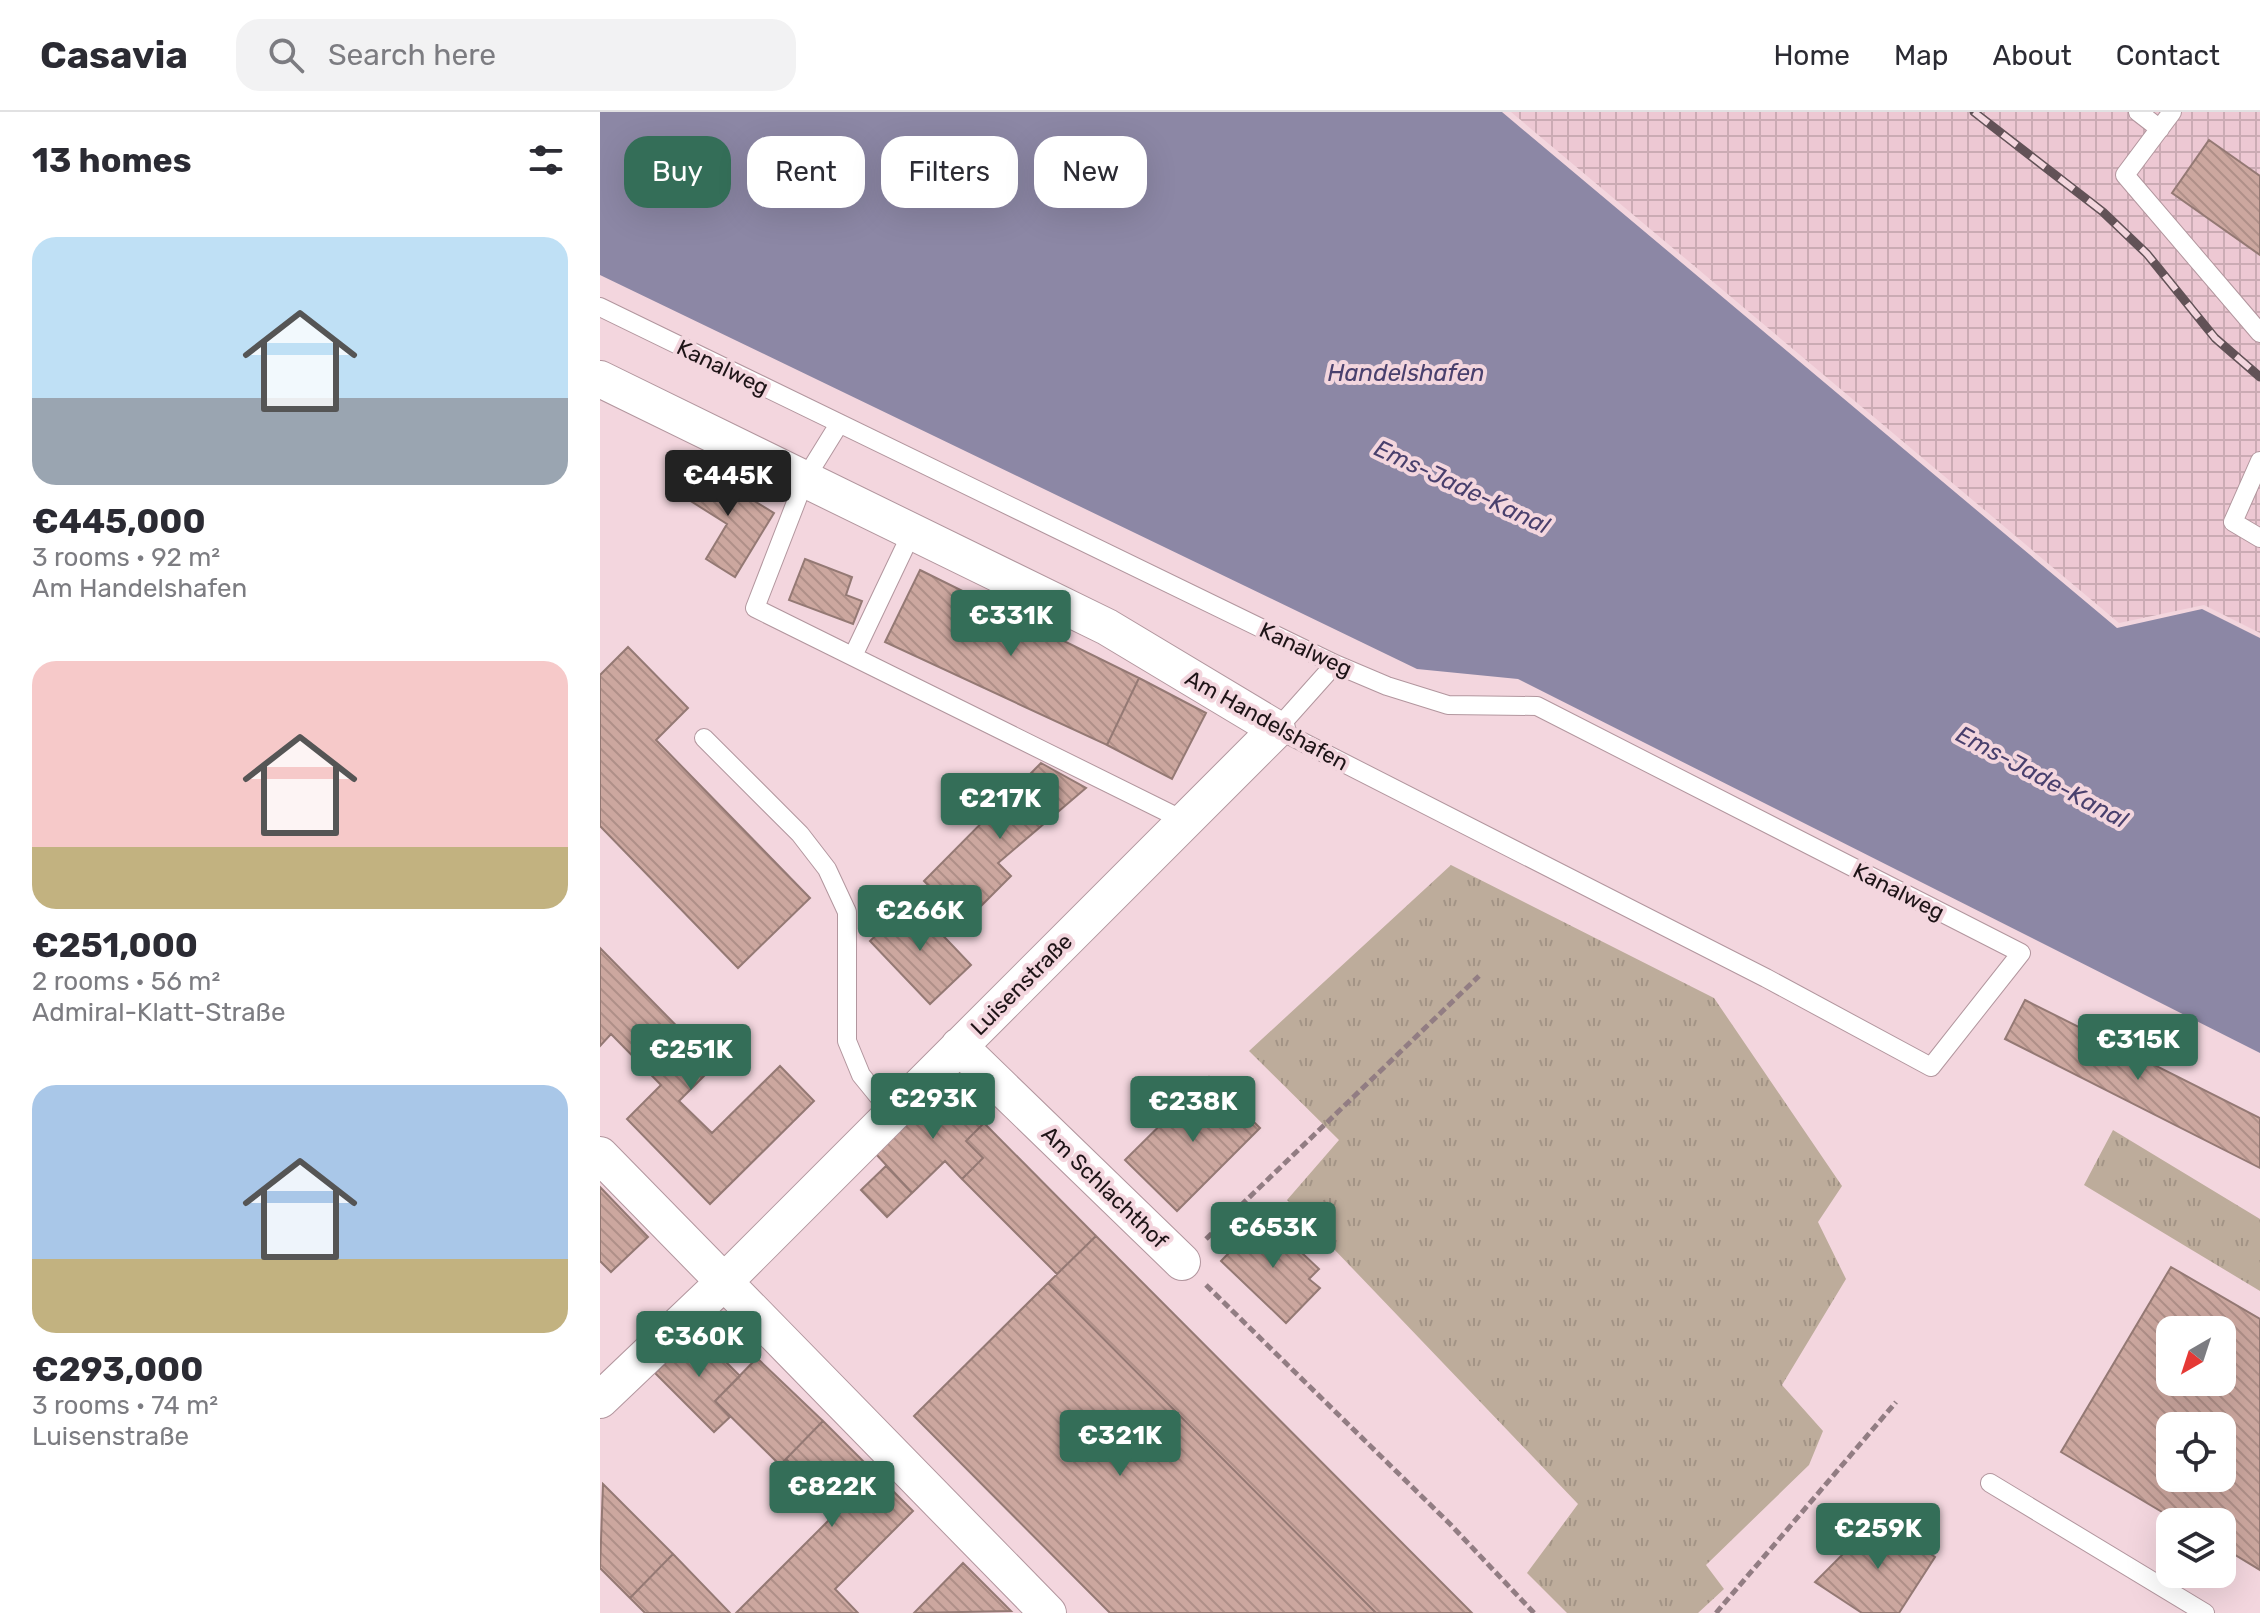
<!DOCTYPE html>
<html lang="en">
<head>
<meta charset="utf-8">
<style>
	body { margin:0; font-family:Rubik,sans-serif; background:#f2f2f3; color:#2b2b33; height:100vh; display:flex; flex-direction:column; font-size:30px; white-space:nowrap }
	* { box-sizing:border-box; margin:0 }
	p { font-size:26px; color:#7c7c81 }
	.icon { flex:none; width:44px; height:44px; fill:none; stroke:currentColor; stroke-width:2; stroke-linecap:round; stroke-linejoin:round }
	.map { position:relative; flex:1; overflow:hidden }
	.panel { display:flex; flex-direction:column; background:#fff; width:600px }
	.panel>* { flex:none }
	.guide { position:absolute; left:24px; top:24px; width:760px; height:72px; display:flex; gap:16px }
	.needle { width:52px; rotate:219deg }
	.controls { position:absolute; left:1556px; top:1204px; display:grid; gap:16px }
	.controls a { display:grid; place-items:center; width:80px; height:80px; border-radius:16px; background:#fff; box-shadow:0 8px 32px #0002; font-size:40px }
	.price { position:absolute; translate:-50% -68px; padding:0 18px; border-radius:8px; background:#346e58; color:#fff; font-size:26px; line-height:52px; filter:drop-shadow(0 2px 4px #0008) }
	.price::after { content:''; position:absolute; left:50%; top:48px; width:24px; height:18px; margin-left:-12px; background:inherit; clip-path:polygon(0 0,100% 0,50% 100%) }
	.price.selected { background:#222; color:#fff }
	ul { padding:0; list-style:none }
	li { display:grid; align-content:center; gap:16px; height:424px; padding:0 32px }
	li span { display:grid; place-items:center; height:248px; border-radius:24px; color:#555 }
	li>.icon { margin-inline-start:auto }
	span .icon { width:144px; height:144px; fill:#fffc; stroke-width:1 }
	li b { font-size:34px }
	h2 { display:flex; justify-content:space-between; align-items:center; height:96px; padding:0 32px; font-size:34px }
	.chip { padding:0 28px; border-radius:24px; background:#fff; box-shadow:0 8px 32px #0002; font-size:28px; line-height:72px }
	.chip.selected { background:#346e58; color:#fff }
	header { display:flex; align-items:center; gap:48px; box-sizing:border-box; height:112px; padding:0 40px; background:#fff; border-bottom:2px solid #e1e1e2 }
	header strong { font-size:38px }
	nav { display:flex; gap:44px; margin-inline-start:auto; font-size:28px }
	.search { width:560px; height:72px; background:#f2f2f3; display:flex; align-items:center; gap:20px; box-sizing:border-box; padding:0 28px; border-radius:24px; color:#7c7c81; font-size:30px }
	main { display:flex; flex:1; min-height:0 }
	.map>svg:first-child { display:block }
	.industrial { fill:url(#industrial-grid) }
	.grass { fill:url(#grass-tufts) }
	.water { fill:#8c87a5 }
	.building { fill:url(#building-back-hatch); stroke:#947974; stroke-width:2; fill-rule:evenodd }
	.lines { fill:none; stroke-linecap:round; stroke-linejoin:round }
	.lane-casing { stroke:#b2969e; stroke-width:20 }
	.street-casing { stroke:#b2969e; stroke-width:38 }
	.path { stroke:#927d83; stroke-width:5; stroke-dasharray:8 4; stroke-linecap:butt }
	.lane { stroke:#fff; stroke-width:18 }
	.street { stroke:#fff; stroke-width:36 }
	.rail-casing { stroke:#625257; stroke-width:9 }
	.rail { stroke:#f3d6de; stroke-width:6; stroke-dasharray:18; stroke-linecap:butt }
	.labels { text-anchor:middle; stroke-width:8; stroke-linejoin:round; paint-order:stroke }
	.street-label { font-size:22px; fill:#1e1417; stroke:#f3d6de }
	.water-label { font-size:24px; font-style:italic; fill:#49406d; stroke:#f3d6de }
</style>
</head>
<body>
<header>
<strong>Casavia</strong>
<div class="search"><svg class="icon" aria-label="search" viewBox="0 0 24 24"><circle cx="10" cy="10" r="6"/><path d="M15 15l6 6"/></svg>Search here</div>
<nav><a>Home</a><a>Map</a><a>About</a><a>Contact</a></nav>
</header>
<main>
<section class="panel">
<h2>13 homes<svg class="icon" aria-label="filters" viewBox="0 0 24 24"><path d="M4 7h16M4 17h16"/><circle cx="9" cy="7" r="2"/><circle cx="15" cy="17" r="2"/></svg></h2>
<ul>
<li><span style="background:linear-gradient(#bfe0f5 65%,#9aa5b1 0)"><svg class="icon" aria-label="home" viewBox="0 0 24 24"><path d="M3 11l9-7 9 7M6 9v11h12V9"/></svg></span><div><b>€445,000</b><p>3 rooms · 92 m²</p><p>Am Handelshafen</p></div></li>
<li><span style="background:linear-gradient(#f6c9c9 75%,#c2b280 0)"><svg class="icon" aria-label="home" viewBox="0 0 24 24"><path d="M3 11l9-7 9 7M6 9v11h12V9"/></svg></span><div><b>€251,000</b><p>2 rooms · 56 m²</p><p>Admiral-Klatt-Straße</p></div></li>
<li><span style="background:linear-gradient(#a9c7e8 70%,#c2b280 0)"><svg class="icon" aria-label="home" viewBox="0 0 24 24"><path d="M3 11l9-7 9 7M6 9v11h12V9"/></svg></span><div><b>€293,000</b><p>3 rooms · 74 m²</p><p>Luisenstraße</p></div></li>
</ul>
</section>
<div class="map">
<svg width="1660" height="1501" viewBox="0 0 1660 1501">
	<defs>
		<pattern id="industrial-grid" width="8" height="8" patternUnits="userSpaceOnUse" patternTransform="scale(2)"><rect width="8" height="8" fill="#edc8d3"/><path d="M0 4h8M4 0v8" fill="none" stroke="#cbabb4"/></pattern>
		<pattern id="grass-tufts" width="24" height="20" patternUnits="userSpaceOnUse" patternTransform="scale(2)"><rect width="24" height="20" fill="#bdac9b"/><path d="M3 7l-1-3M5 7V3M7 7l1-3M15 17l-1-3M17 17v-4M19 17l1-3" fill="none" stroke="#a29385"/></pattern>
		<pattern id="building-back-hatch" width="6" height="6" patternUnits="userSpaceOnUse" patternTransform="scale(2)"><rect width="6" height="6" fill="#cca79f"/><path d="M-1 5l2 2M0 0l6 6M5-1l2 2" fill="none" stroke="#af8f88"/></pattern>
	</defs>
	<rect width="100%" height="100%" fill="#f3d6de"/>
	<path class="industrial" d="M911,0H1660V521L1604,493L1519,511Z"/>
	<path class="grass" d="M851,753L1114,886L1242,1074L1218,1110L1246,1167L1182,1273L1223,1319L1209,1353L1106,1453L1124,1477L1098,1501H967L927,1461L978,1392L687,1088L739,1028L649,939Z
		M1513,1018L1660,1107V1179L1484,1073Z"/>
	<path class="water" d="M0,0H902L1517,516L1602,497L1660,526V941L918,567L817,557L0,163Z"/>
	<path class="building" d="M1609,28L1660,64V143L1572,81Z
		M95,353L174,401L135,465L106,447L127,412L78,381Z
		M205,447L252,465L246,483L262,489L253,512L189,488Z
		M320,458L539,566L507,633L285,530Z
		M28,535L88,596L56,628L210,786L138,856L0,714V563Z
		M539,566L606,601L572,667L507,633Z
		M441,651L486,676L398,751L411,764L365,810L324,769Z
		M311,790L371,853L330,892L270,829Z
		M0,836L115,953L79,989L112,1021L180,954L214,989L110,1092L27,1007L61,973L11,922L0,934Z
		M1425,888L1660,1006V1056L1405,927Z
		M609,965L660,1016L577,1099L525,1048Z
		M344,974L384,1011L366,1029L383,1046L362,1067L345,1049L312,1081L275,1041Z
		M384,1011L496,1124L457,1162L362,1067L383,1046L366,1029Z
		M286,1054L312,1081L287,1105L261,1078Z
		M0,1075L48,1125L11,1160L0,1149Z
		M664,1105L719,1157L709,1167L720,1176L686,1211L621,1149Z
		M496,1124L872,1501H776L448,1171Z
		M1571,1155L1660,1207V1458L1622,1435V1410H1579L1461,1340ZM1570,1218H1622V1270H1570ZM1570,1314H1622V1366H1570Z
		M448,1171L776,1501H510L314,1304Z
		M96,1220L140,1264L115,1289L130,1305L114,1320L55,1261Z
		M157,1246L223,1309L180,1353L115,1289Z
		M223,1309L313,1399L235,1477L258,1501H136L238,1399L186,1347Z
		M3,1372L73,1442L30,1486L0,1456Z
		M1279,1406L1335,1445L1299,1501H1262L1215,1470Z
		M73,1442L130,1501H45L30,1486Z
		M363,1451L411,1499L314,1501Z"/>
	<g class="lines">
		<g class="lane-casing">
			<path id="lane" d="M1538,0L1560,17
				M1572,0L1525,63L1660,221
				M0,195L735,552L787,574L848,593L937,594L1421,841L1331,955L1166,866L677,617L735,552
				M239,312L205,367L155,496L585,709
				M1660,349L1633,410L1660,426
				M253,544L312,420
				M104,626L200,722L227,757L247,800V929L261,963L292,1001
				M1390,1371L1605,1501"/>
		</g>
		<g class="street-casing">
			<path id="street" d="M0,267L507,515L677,617L125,1169L0,1288
				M359,934L582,1150
				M0,1043L448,1501"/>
		</g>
		<path class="path" d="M606,1127L879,864
			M606,1173L850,1412L934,1501
			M1116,1501L1296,1290"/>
		<use href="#lane" class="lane"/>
		<use href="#street" class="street"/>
		<g class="rail-casing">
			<path id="rail" d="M1374,0L1503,100L1547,142L1615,226L1660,265"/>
		</g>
		<use href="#rail" class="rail"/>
	</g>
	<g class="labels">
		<g class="street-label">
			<text transform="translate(123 255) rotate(26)" y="8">Kanalweg</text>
			<text transform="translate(706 537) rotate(25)" y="8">Kanalweg</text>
			<text transform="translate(667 608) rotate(29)" y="8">Am Handelshafen</text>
			<text transform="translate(1299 779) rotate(27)" y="8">Kanalweg</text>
			<text transform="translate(421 872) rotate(-45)" y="8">Luisenstraße</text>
			<text transform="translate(505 1075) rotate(44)" y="8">Am Schlachthof</text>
		</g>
		<g class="water-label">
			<text x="806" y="269">Handelshafen</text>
			<text transform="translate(862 375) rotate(25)" y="8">Ems-Jade-Kanal</text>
			<text transform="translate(1442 665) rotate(28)" y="8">Ems-Jade-Kanal</text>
		</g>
	</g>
</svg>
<div class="controls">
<a><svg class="needle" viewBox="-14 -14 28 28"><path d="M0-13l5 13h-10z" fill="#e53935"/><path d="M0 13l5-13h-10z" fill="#7c7c81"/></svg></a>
<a><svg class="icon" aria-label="locate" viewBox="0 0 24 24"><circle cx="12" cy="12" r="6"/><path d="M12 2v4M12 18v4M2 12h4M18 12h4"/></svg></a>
<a><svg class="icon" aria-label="layers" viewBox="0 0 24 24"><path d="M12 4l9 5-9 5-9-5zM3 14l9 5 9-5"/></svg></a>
</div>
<b class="price selected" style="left:128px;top:406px">€445K</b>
<b class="price" style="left:411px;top:546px">€331K</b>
<b class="price" style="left:400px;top:729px">€217K</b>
<b class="price" style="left:320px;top:841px">€266K</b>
<b class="price" style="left:1538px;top:970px">€315K</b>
<b class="price" style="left:91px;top:980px">€251K</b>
<b class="price" style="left:333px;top:1029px">€293K</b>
<b class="price" style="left:593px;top:1032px">€238K</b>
<b class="price" style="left:673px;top:1158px">€653K</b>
<b class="price" style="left:99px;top:1267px">€360K</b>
<b class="price" style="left:520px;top:1366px">€321K</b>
<b class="price" style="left:232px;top:1417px">€822K</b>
<b class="price" style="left:1278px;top:1459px">€259K</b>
<div class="guide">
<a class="chip selected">Buy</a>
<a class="chip">Rent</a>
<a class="chip">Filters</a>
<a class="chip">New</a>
</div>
</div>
</main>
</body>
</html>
